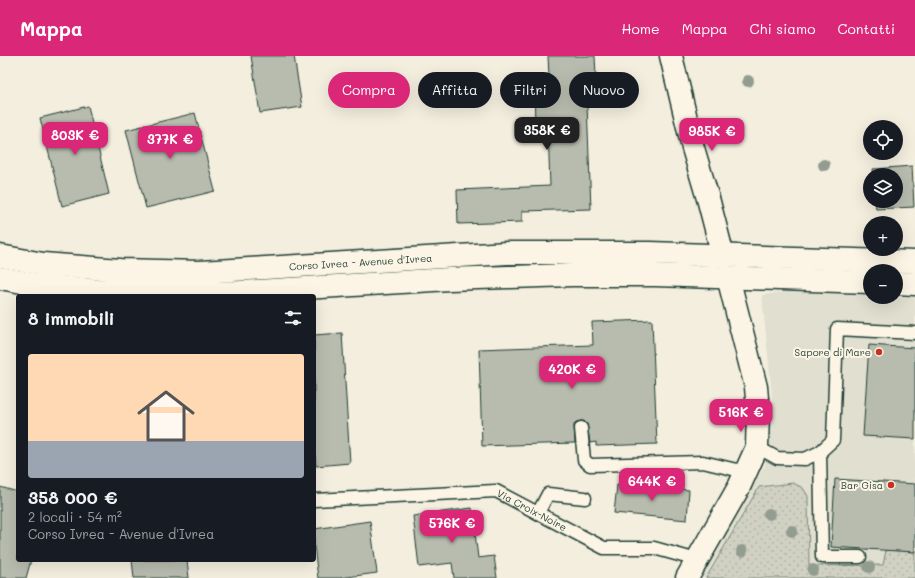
<!DOCTYPE html>
<html lang="it">
<head>
<meta charset="utf-8">
<style>
	body { margin:0; font-family:Mali,sans-serif; background:#20242c; color:#f1f3f6; height:100vh; display:flex; flex-direction:column; font-size:15px; white-space:nowrap }
	* { box-sizing:border-box; margin:0 }
	p { font-size:13px; color:#9ea1a6 }
	.icon { flex:none; width:22px; height:22px; fill:none; stroke:currentColor; stroke-width:2; stroke-linecap:round; stroke-linejoin:round }
	.map { position:relative; flex:1; overflow:hidden }
	.drawer { position:absolute; left:16px; top:238px; width:300px; height:268px; display:flex; flex-direction:column; background:#171b24; border-radius:4px; box-shadow:0 4px 16px #0002 }
	.drawer>* { flex:none }
	.guide { position:absolute; left:328px; top:16px; width:380px; height:36px; display:flex; gap:8px }
	.fabs { position:absolute; left:863px; top:64px; display:grid; gap:8px }
	.fabs a { display:grid; place-items:center; width:40px; height:40px; border-radius:50%; background:#171b24; box-shadow:0 4px 16px #0002; font-size:20px }
	.price { position:absolute; translate:-50% -34px; padding:0 9px; border-radius:8px; background:#db2777; color:#fff; font-size:13px; line-height:26px; filter:drop-shadow(0 1px 2px #0008) }
	.price::after { content:''; position:absolute; left:50%; top:24px; width:12px; height:9px; margin-left:-6px; background:inherit; clip-path:polygon(0 0,100% 0,50% 100%) }
	.price.selected { background:#222; color:#fff }
	ul { padding:0; list-style:none }
	li { display:grid; align-content:center; gap:8px; height:212px; padding:0 12px }
	li span { display:grid; place-items:center; height:124px; border-radius:4px; color:#555 }
	li>.icon { margin-inline-start:auto }
	span .icon { width:72px; height:72px; fill:#fffc; stroke-width:1 }
	li b { font-size:17px }
	h2 { display:flex; justify-content:space-between; align-items:center; height:48px; padding:0 12px; font-size:17px }
	.pill { padding:0 14px; border-radius:18px; background:#171b24; box-shadow:0 4px 16px #0002; font-size:14px; line-height:36px }
	.pill.selected { background:#db2777; color:#fff }
	header { display:flex; align-items:center; gap:24px; box-sizing:border-box; height:56px; padding:0 20px; background:#db2777; color:#fff }
	header strong { font-size:19px }
	nav { display:flex; gap:22px; margin-inline-start:auto; font-size:14px }
	.map>svg:first-child { display:block }
	.built { fill:#e1dfd0 }
	.grass { fill:url(#grass-dots); stroke:#78877b }
	.building { fill:#b8bcae; stroke:#1f3d34 }
	.lines { fill:none; stroke-linecap:round; stroke-linejoin:round }
	.lane-casing { stroke:#1f3d34; stroke-width:15 }
	.secondary-casing { stroke:#1f3d34; stroke-width:25 }
	.primary-casing { stroke:#1f3d34; stroke-width:25 }
	.lane { stroke:#fcf5e5; stroke-width:12 }
	.secondary { stroke:#fcf5e5; stroke-width:22 }
	.primary { stroke:#fcf5e5; stroke-width:22 }
	.tree { fill:#929d90 }
	.poi-dot { fill:#c8321e; stroke:#fcf5e5; stroke-width:1.5 }
	.labels { text-anchor:middle; stroke-width:4; stroke-linejoin:round; paint-order:stroke }
	.street-label { font-size:10px; fill:#1f3d34; stroke:#fcf5e5 }
	.poi-label { font-size:10px; fill:#1f3d34; stroke:#fcf5e5; text-anchor:end }
</style>
</head>
<body>
<header>
<strong>Mappa</strong>
<nav><a>Home</a><a>Mappa</a><a>Chi siamo</a><a>Contatti</a></nav>
</header>
<div class="map">
<svg width="915" height="522" viewBox="0 0 915 522">
	<defs>
		<pattern id="grass-dots" width="8" height="8" patternUnits="userSpaceOnUse"><rect width="8" height="8" fill="#d0d1c2"/><path d="M2 2h.1M6 6h.1" fill="none" stroke="#b2b4a7" stroke-width="1.8" stroke-linecap="round"/></pattern>
	</defs>
	<rect width="100%" height="100%" fill="#f3eede"/>
	<filter id="ink" filterUnits="userSpaceOnUse"><feTurbulence type="fractalNoise" baseFrequency=".025" numOctaves="2"/><feDisplacementMap in="SourceGraphic" scale="8" xChannelSelector="R" yChannelSelector="G"/><feConvolveMatrix kernelMatrix="1 2 1 2 8 2 1 2 1" color-interpolation-filters="sRGB"/></filter>
	<g filter="url(#ink)">
		<path class="built" d="M787,236L870,239V241H915V522H700L765,409L773,350L762,239Z"/>
		<path class="grass" d="M793,427L803,432L808,440L809,510L883,509L886,494L915,496V522H706L759,431Z"/>
		<path class="building" d="M251,0H294L302,51L260,57Z
			M548,0H595L596,22H586L591,153L522,155V166L458,168L457,134L550,130L548,73L535,74L534,22L549,21Z
			M88,50L109,138L62,150L40,62Z
			M195,57L215,135L146,152L126,74Z
			M912,110L914,151L876,153L875,145H896V119H874L873,113Z
			M652,264L657,388L596,390V386L590,387L587,368L584,365H581L576,366L574,369L575,387L482,390L479,293L593,289L592,266Z
			M342,277L350,407L316,410L314,387V279Z
			M869,289L915,292V383L863,380Z
			M835,423L915,428V496L831,491Z
			M617,429L652,433V430L689,434L687,464L614,457Z
			M0,431L18,436V504H31L26,522H0Z
			M472,452L478,502L494,500L497,522H454L452,507L419,511L413,460Z
			M370,465L377,517L339,522H318L314,490V473Z
			M132,504H187L189,522H134Z"/>
		<g class="lines">
			<g class="lane-casing">
				<g id="lane">
					<path d="M581,372L584,404L590,409L703,406L745,416"/>
					<path d="M757,391L777,402L805,403L820,396L833,384L837,273L915,277"/>
					<path d="M820,396L822,501H860"/>
					<path id="s1" d="M314,444L496,435L604,492H654L697,504"/>
					<path d="M538,457L548,438L585,442"/>
				</g>
			</g>
			<g class="secondary-casing">
				<path id="secondary" d="M671,0L693,92L709,146L723,200
					M687,522L739,431L757,391L758,354L756,331L728,221"/>
			</g>
			<g class="primary-casing">
				<g id="primary">
					<path id="s2" d="M0,200L43,208L120,214L200,216L507,197H650L915,206"/>
					<path d="M0,222L39,229L93,234L199,237L240,236L449,223L572,219H655L870,226"/>
					<path d="M896,227L915,228"/>
				</g>
			</g>
			<use href="#lane" class="lane"/>
			<use href="#secondary" class="secondary"/>
			<use href="#primary" class="primary"/>
		</g>
		<g class="tree">
			<circle cx="748" cy="25" r="6"/>
			<circle cx="824" cy="109" r="6"/>
			<circle cx="769" cy="458" r="6"/>
			<circle cx="792" cy="475" r="6"/>
			<circle cx="742" cy="495" r="6"/>
			<circle cx="869" cy="511" r="6"/>
			<circle cx="813" cy="514" r="6"/>
		</g>
	</g>
	<g class="poi-dot">
		<circle cx="879" cy="296" r="4"/>
		<circle cx="891" cy="429" r="4"/>
	</g>
	<g class="labels">
		<g class="street-label">
			<text dy="4" stroke="none"><textPath href="#s2" startOffset="362">Corso Ivrea - Avenue d'Ivrea</textPath></text>
			<text dy="4" stroke="none"><textPath href="#s1" startOffset="223">Via Croix-Noire</textPath></text>
		</g>
		<g class="poi-label">
			<text x="871" y="300">Sapore di Mare</text>
			<text x="883" y="433">Bar Gisa</text>
		</g>
	</g>
</svg>
<div class="fabs">
<a><svg class="icon" aria-label="locate" viewBox="0 0 24 24"><circle cx="12" cy="12" r="6"/><path d="M12 2v4M12 18v4M2 12h4M18 12h4"/></svg></a>
<a><svg class="icon" aria-label="layers" viewBox="0 0 24 24"><path d="M12 4l9 5-9 5-9-5zM3 14l9 5 9-5"/></svg></a>
<a>+</a>
<a>−</a>
</div>
<b class="price selected" style="left:547px;top:95px">358K €</b>
<b class="price" style="left:712px;top:96px">985K €</b>
<b class="price" style="left:75px;top:100px">803K €</b>
<b class="price" style="left:170px;top:104px">377K €</b>
<b class="price" style="left:572px;top:334px">420K €</b>
<b class="price" style="left:741px;top:377px">516K €</b>
<b class="price" style="left:652px;top:446px">644K €</b>
<b class="price" style="left:452px;top:488px">576K €</b>
<div class="guide">
<a class="pill selected">Compra</a>
<a class="pill">Affitta</a>
<a class="pill">Filtri</a>
<a class="pill">Nuovo</a>
</div>
<section class="drawer">
<h2>8 immobili<svg class="icon" aria-label="filters" viewBox="0 0 24 24"><path d="M4 7h16M4 17h16"/><circle cx="9" cy="7" r="2"/><circle cx="15" cy="17" r="2"/></svg></h2>
<ul>
<li><span style="background:linear-gradient(#ffd9b3 70%,#9aa5b1 0)"><svg class="icon" aria-label="home" viewBox="0 0 24 24"><path d="M3 11l9-7 9 7M6 9v11h12V9"/></svg></span><div><b>358 000 €</b><p>2 locali · 54 m²</p><p>Corso Ivrea - Avenue d'Ivrea</p></div></li>
</ul>
</section>
</div>
</body>
</html>
